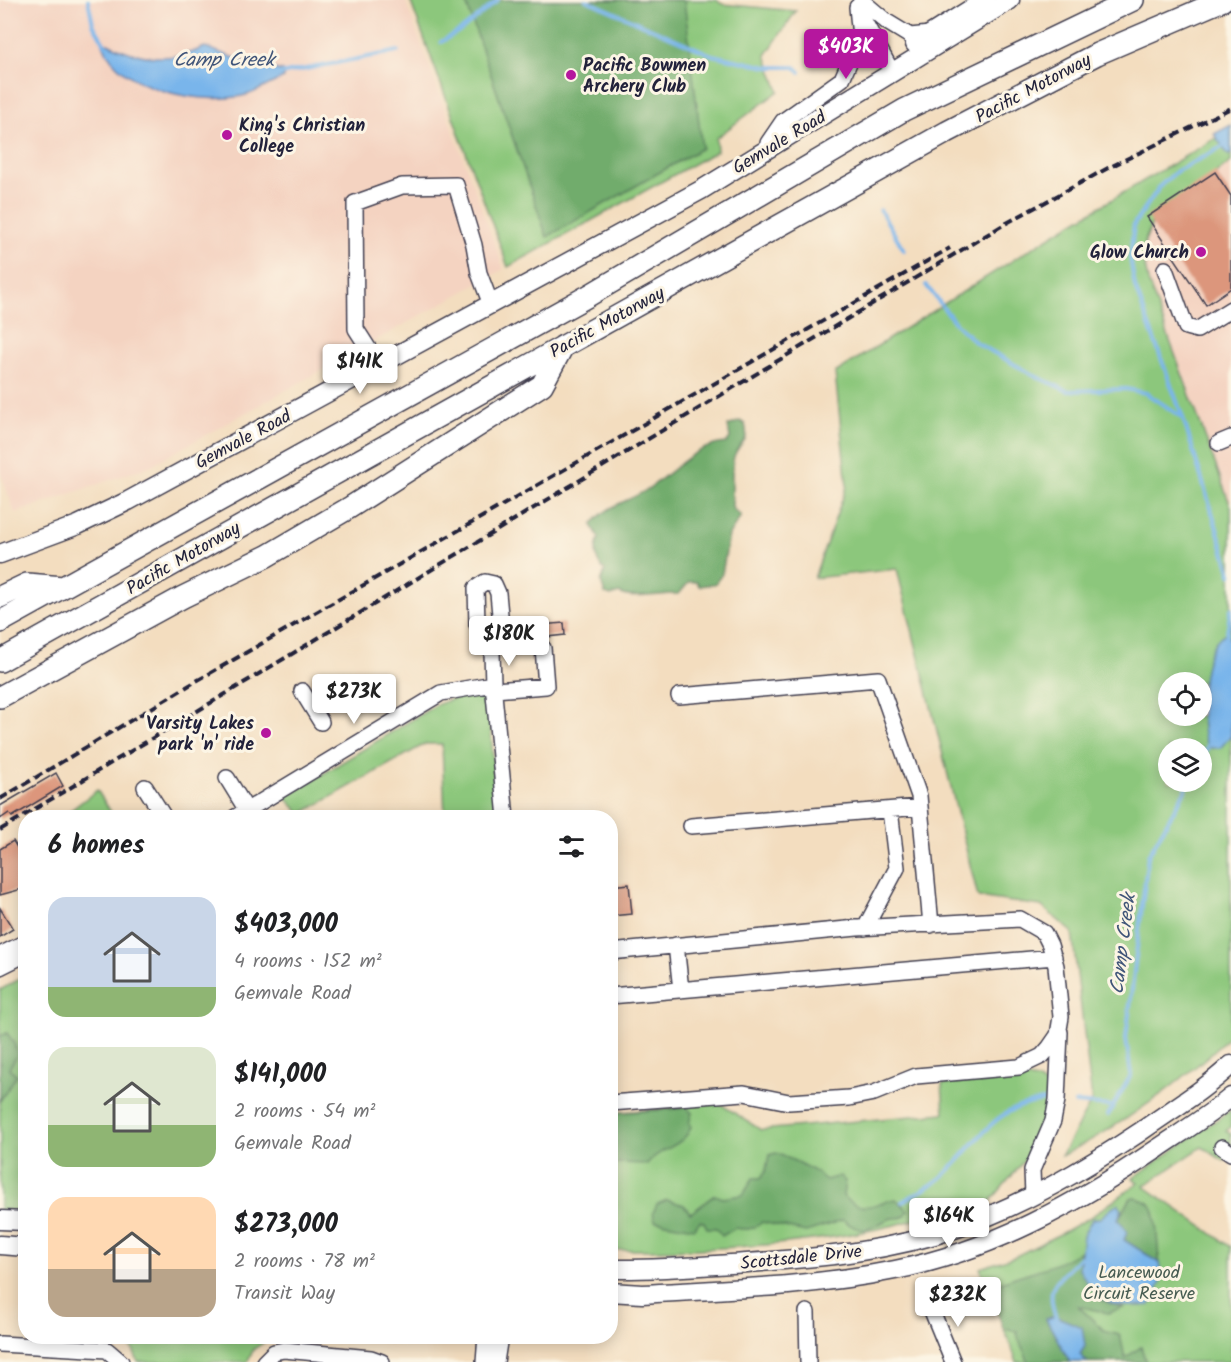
<!DOCTYPE html>
<html lang="en">
<head>
<meta charset="utf-8">
<style>
	body { margin:0; font-family:Kalam,sans-serif; background:#f2f2f2; color:#202124; height:100vh; display:flex; flex-direction:column; font-size:22px; white-space:nowrap }
	* { box-sizing:border-box; margin:0 }
	p { font-size:20px; color:#757577 }
	.icon { flex:none; width:33px; height:33px; fill:none; stroke:currentColor; stroke-width:2; stroke-linecap:round; stroke-linejoin:round }
	.map { position:relative; flex:1; overflow:hidden }
	.panel { position:absolute; left:18px; top:810px; width:600px; height:534px; display:flex; flex-direction:column; background:#fff; border-radius:24px; box-shadow:0 3px 15px #0003 }
	.panel>* { flex:none }
	.fabs { position:absolute; left:1158px; top:672px; display:grid; gap:12px }
	.fabs a { display:grid; place-items:center; width:54px; height:54px; border-radius:50%; background:#fff; box-shadow:0 3px 15px #0003; font-size:30px }
	.price { position:absolute; translate:-50% -51px; padding:0 14px; border-radius:6px; background:#fff; color:#222; font-size:20px; line-height:39px; filter:drop-shadow(0 2px 3px #0008) }
	.price::after { content:''; position:absolute; left:50%; top:36px; width:18px; height:14px; margin-left:-9px; background:inherit; clip-path:polygon(0 0,100% 0,50% 100%) }
	.price.on { background:#b5179e; color:#fff }
	ul { padding:0; list-style:none }
	li { display:flex; align-items:center; gap:18px; height:150px; padding:0 30px }
	li span { display:grid; place-items:center; flex:none; width:168px; height:120px; border-radius:18px; color:#555 }
	li>.icon { margin-inline-start:auto }
	span .icon { width:72px; height:72px; fill:#fffc; stroke-width:1 }
	li b { font-size:26px }
	h2 { display:flex; justify-content:space-between; align-items:center; height:72px; padding:0 30px; font-size:26px }
	.map>svg:first-child { display:block }
	.built { fill:#f4d3c1 }
	.green { fill:#8cc77c; stroke:#57745c; stroke-width:1.5; fill-rule:evenodd }
	.forest { fill:#71ac6c; stroke:#4a6754; stroke-width:1.5 }
	.water { fill:#79b5eb; stroke:#4e6c93; stroke-width:1.5 }
	.lines { fill:none; stroke-linecap:round; stroke-linejoin:round }
	.stream { stroke:#79b5eb; stroke-width:4 }
	.building { fill:#dc967b }
	.minor-casing { stroke:#413e4f; stroke-width:18 }
	.major-casing { stroke:#413e4f; stroke-width:21 }
	.highway-casing { stroke:#413e4f; stroke-width:24 }
	.minor { stroke:#fff; stroke-width:15 }
	.major { stroke:#fff; stroke-width:18 }
	.highway { stroke:#fff; stroke-width:21 }
	.rail { stroke:#22223b; stroke-width:4; stroke-dasharray:9 4.5; stroke-linecap:butt }
	.poi-dot { fill:#b5179e; stroke:#fcf5e5; stroke-width:2 }
	.labels { text-anchor:middle; stroke-width:6; stroke-linejoin:round; paint-order:stroke }
	.poi-label { font-size:18px; font-weight:bold; fill:#22223b; stroke:#fcf5e5; text-anchor:start }
	.street-label { font-size:18px; fill:#22223b; stroke:#fcf5e5 }
	.park-label { font-size:18px; fill:#475c52; stroke:#fcf5e5 }
	.water-label { font-size:20px; font-style:italic; fill:#405579; stroke:#fcf5e5 }
</style>
</head>
<body>
<div class="map">
<svg width="1231" height="1362" viewBox="0 0 1231 1362">
	<rect width="100%" height="100%" fill="#fcf5e5"/>
	<filter id="ink" filterUnits="userSpaceOnUse"><feTurbulence type="fractalNoise" baseFrequency=".0167" numOctaves="2"/><feDisplacementMap in="SourceGraphic" scale="12" xChannelSelector="R" yChannelSelector="G"/><feConvolveMatrix kernelMatrix="1 2 1 2 8 2 1 2 1" color-interpolation-filters="sRGB"/></filter>
	<filter id="wash" filterUnits="userSpaceOnUse"><feTurbulence type="fractalNoise" baseFrequency=".008" numOctaves="4" result="noise"/><feDisplacementMap in="SourceGraphic" scale="24" xChannelSelector="R" yChannelSelector="G"/><feGaussianBlur stdDeviation="1.35" result="paint"/><feColorMatrix in="noise" values="0 0 0 0 0 0 0 0 0 0 0 0 0 0 0 0 0 1.4 0 .05"/><feComposite in="paint" operator="in"/></filter>
	<g filter="url(#wash)">
		<rect width="100%" height="100%" fill="#f3ddbf"/>
		<path class="built" d="M0,0H405L504,269L150,466L15,513L0,471Z
			M1231,162V507L1147,281L1144,261L1145,241L1152,223Z"/>
		<path class="green" d="M410,0H716L722,4L796,11L766,55L779,91L716,138L717,151L508,267Z
			M1231,129V162L1152,223L1145,241L1144,261L1148,281L1231,507V1035C1181,1083 1123,1125 1061,1156L1092,1100L1072,932L1041,906L978,897L897,569L814,578L847,486L835,373L1062,229ZM1168,682H1202V716H1168ZM1168,748H1202V782H1168Z
			M476,693L486,698L489,704L497,817H445L442,744H425L301,814L285,797L436,705L455,698Z
			M97,790L114,817H62Z
			M25,976V1211L0,1210V990Z
			M1022,1077L1037,1080L1050,1088L1047,1114L1024,1161L989,1203L960,1214L958,1206C854,1245 720,1251 611,1250V1113L719,1103L761,1130L944,1113L942,1084Z
			M1231,1110V1127L1226,1131L1231,1134V1152L1224,1161L1202,1147L1144,1186L1231,1247V1362H1017L980,1268L1016,1256L1058,1235L1092,1216L1138,1183L1133,1178Z
			M117,1337H272L254,1349L247,1362H138L133,1350Z"/>
		<path class="forest" d="M465,0H684L702,148L547,237Z
			M740,421L745,424C750,443 741,440 735,454C730,464 733,495 732,508L741,516L729,535L722,574L715,584L699,586L697,582H689L679,594C661,593 632,601 619,593L611,596L605,594L601,582L605,570C595,563 594,550 599,538L592,525C604,506 628,502 646,490C672,474 693,445 726,443L730,438L728,426Z
			M7,1033L14,1043L18,1055L9,1068L17,1075L0,1101V1036Z
			M687,1108L692,1113L689,1123L691,1127C683,1148 660,1147 647,1164L618,1163L611,1168V1113Z
			M776,1153C793,1160 812,1168 826,1180L840,1176L845,1181L843,1196C865,1215 873,1203 896,1199L908,1210L905,1216C900,1219 897,1217 892,1218C870,1226 866,1238 843,1220L806,1232L762,1222C754,1230 746,1230 735,1228L722,1236L716,1228H707L704,1222L700,1221L694,1228L655,1221L653,1213L657,1204L667,1200L684,1205L690,1213C700,1208 705,1201 715,1195L723,1198L743,1195L753,1178H761L766,1170L769,1155Z
			M1135,1197C1139,1199 1145,1201 1149,1203C1159,1211 1156,1249 1160,1263L1124,1240L1118,1219L1131,1198Z
			M1080,1251L1078,1260L1101,1300L1123,1308L1108,1313L1078,1306L1106,1332L1120,1335L1125,1358L1141,1347L1146,1362H1087L1046,1319L1070,1362H1028C1026,1351 1017,1342 1017,1331L1003,1328L993,1299L997,1284C1025,1271 1054,1269 1080,1251Z"/>
		<path class="water" d="M108,43C138,60 174,62 205,47L257,66L283,71L284,78C272,82 256,93 246,95C205,106 118,91 103,44Z
			M1231,125V154L1228,155L1214,134Z
			M1226,633L1231,641V736L1220,748H1208C1197,723 1198,646 1226,633Z
			M1118,1203L1122,1209L1118,1219L1127,1232L1124,1240L1160,1263L1163,1278L1150,1305C1111,1309 1099,1304 1079,1269L1083,1236L1092,1219L1100,1218Z
			M1055,1316L1082,1327L1085,1346L1080,1354L1087,1362H1070L1046,1319Z"/>
		<g class="lines">
			<path class="stream" d="M88,0L93,24L106,46
				M586,0L712,55L767,67H795L800,72
				M441,42L464,28L498,0
				M280,74L398,51
				M880,210L904,250
				M926,285L956,324L975,342L1035,376L1068,391L1126,389L1146,393L1183,418L1231,574
				M1183,418L1135,287L1130,257L1134,224L1161,185L1177,171L1222,147
				M1226,638L1231,609
				M1202,761L1209,743
				M1075,1103L1113,1106
				M1108,1115L1131,1075L1126,1038L1148,856L1190,782
				M902,1202C915,1194 931,1187 942,1177C979,1144 990,1107 1044,1101
				M1056,1318C1043,1281 1060,1281 1080,1257"/>
		</g>
		<g id="blocks">
			<path class="building" d="M1215,172L1231,196V288L1206,305L1147,217Z
				M564,623L565,635L528,639L529,649L517,650L515,627Z
				M56,773L63,786L12,817L9,813L0,819V806Z
				M13,841L26,862V888L0,895V849Z
				M629,884L632,914L610,916V886Z
				M0,908L13,929L0,937Z"/>
		</g>
	</g>
	<g filter="url(#ink)">
		<use href="#blocks" fill-opacity="0" stroke="#413e4f" stroke-width="1.5"/>
		<g class="lines">
			<g class="minor-casing">
				<path id="minor" d="M861,0L887,22L910,36L930,34
					M862,17L892,72
					M768,143L783,121L842,79L860,37L857,7
					M1165,269L1186,327L1197,330L1231,309
					M379,365L356,329L355,203L402,186L456,185L474,245L479,273L490,302
					M1219,443L1231,438
					M492,652L477,624L476,588L485,582L494,584L498,593L501,625L492,652L493,684L506,818
					M494,690L546,686L543,648
					M302,691L321,722
					M679,696L878,679L919,796L920,807
					M227,778L246,809
					M145,787L164,817
					M234,818L441,693L493,684
					M691,826L920,807L931,925
					M865,928L897,868L890,810
					M676,945L681,990
					M610,952L857,928L1020,919L1044,933L1050,945L1056,966L1061,1017L1058,1035L1049,1048L1042,1056L1019,1067L916,1076L874,1093L849,1098L789,1102L744,1093L610,1103
					M0,955L26,942
					M0,967L26,954
					M610,996L1054,957
					M1222,1147L1231,1153
					M1033,1195L1032,1170L1053,1121L1057,1100L1060,1032
					M930,1306L953,1362
					M807,1312L808,1362
					M0,1344L107,1350L121,1362
					M264,1362L274,1352L284,1350L371,1358L382,1362
					M484,1362L486,1336
					M496,1362L500,1336"/>
			</g>
			<g class="major-casing">
				<path id="major" d="M915,44L985,0
					M0,554L78,525L128,501L701,190L1010,0
					M0,1220L26,1221
					M0,1245L26,1247
					M610,1269C656,1270 701,1266 746,1263C819,1258 891,1251 960,1227C1025,1204 1083,1170 1140,1132C1171,1110 1203,1091 1231,1065
					M610,1292L642,1294C726,1289 812,1287 895,1270C991,1251 1076,1204 1157,1149C1182,1132 1208,1116 1231,1097"/>
			</g>
			<g class="highway-casing">
				<path id="highway" d="M0,597L27,584L63,587
					M0,622L588,296L904,110L1133,0
					M0,661L947,132L1097,54L1223,0
					M0,697L183,597L267,556L349,508L542,385L563,346"/>
			</g>
			<use href="#minor" class="minor"/>
			<use href="#major" class="major"/>
			<use href="#highway" class="highway"/>
			<path class="rail" d="M0,799L193,683L950,248
				M0,830L1003,225L1108,168L1231,108"/>
		</g>
	</g>
	<g class="poi-dot">
		<circle cx="571" cy="75" r="6"/>
		<circle cx="227" cy="135" r="6"/>
		<circle cx="1201" cy="252" r="6"/>
		<circle cx="266" cy="733" r="6"/>
	</g>
	<g class="labels">
		<g class="poi-label">
			<text x="583" y="71">Pacific Bowmen<tspan x="583" dy="21">Archery Club</tspan></text>
			<text x="239" y="131">King's Christian<tspan x="239" dy="21">College</tspan></text>
			<text x="1189" y="258" text-anchor="end">Glow Church</text>
			<text x="254" y="729" text-anchor="end">Varsity Lakes<tspan x="254" dy="21">park 'n' ride</tspan></text>
		</g>
		<g class="street-label">
			<text transform="translate(1033 88) rotate(-28)" y="6">Pacific Motorway</text>
			<text transform="translate(779 142) rotate(-31)" y="6">Gemvale Road</text>
			<text transform="translate(607 322) rotate(-29)" y="6">Pacific Motorway</text>
			<text transform="translate(243 439) rotate(-28)" y="6">Gemvale Road</text>
			<text transform="translate(183 558) rotate(-30)" y="6">Pacific Motorway</text>
			<text transform="translate(801 1257) rotate(-6)" y="6">Scottsdale Drive</text>
		</g>
		<g class="park-label">
			<text x="1139" y="1278">Lancewood<tspan x="1139" dy="21">Circuit Reserve</tspan></text>
		</g>
		<g class="water-label">
			<text x="224" y="66">Camp Creek</text>
			<text transform="translate(1122 944) rotate(-83)" y="7">Camp Creek</text>
		</g>
	</g>
</svg>
<div class="fabs">
<a><svg class="icon" aria-label="locate" viewBox="0 0 24 24"><circle cx="12" cy="12" r="6"/><path d="M12 2v4M12 18v4M2 12h4M18 12h4"/></svg></a>
<a><svg class="icon" aria-label="layers" viewBox="0 0 24 24"><path d="M12 4l9 5-9 5-9-5zM3 14l9 5 9-5"/></svg></a>
</div>
<b class="price on" style="left:846px;top:80px">$403K</b>
<b class="price" style="left:360px;top:395px">$141K</b>
<b class="price" style="left:509px;top:667px">$180K</b>
<b class="price" style="left:354px;top:725px">$273K</b>
<b class="price" style="left:949px;top:1249px">$164K</b>
<b class="price" style="left:958px;top:1328px">$232K</b>
<section class="panel">
<h2>6 homes<svg class="icon" aria-label="filters" viewBox="0 0 24 24"><path d="M4 7h16M4 17h16"/><circle cx="9" cy="7" r="2"/><circle cx="15" cy="17" r="2"/></svg></h2>
<ul>
<li><span style="background:linear-gradient(#c9d6e8 75%,#8fb573 0)"><svg class="icon" aria-label="home" viewBox="0 0 24 24"><path d="M3 11l9-7 9 7M6 9v11h12V9"/></svg></span><div><b>$403,000</b><p>4 rooms · 152 m²</p><p>Gemvale Road</p></div></li>
<li><span style="background:linear-gradient(#dfe7d0 65%,#8fb573 0)"><svg class="icon" aria-label="home" viewBox="0 0 24 24"><path d="M3 11l9-7 9 7M6 9v11h12V9"/></svg></span><div><b>$141,000</b><p>2 rooms · 54 m²</p><p>Gemvale Road</p></div></li>
<li><span style="background:linear-gradient(#ffd9b3 60%,#b9a48a 0)"><svg class="icon" aria-label="home" viewBox="0 0 24 24"><path d="M3 11l9-7 9 7M6 9v11h12V9"/></svg></span><div><b>$273,000</b><p>2 rooms · 78 m²</p><p>Transit Way</p></div></li>
</ul>
</section>
</div>
</body>
</html>
